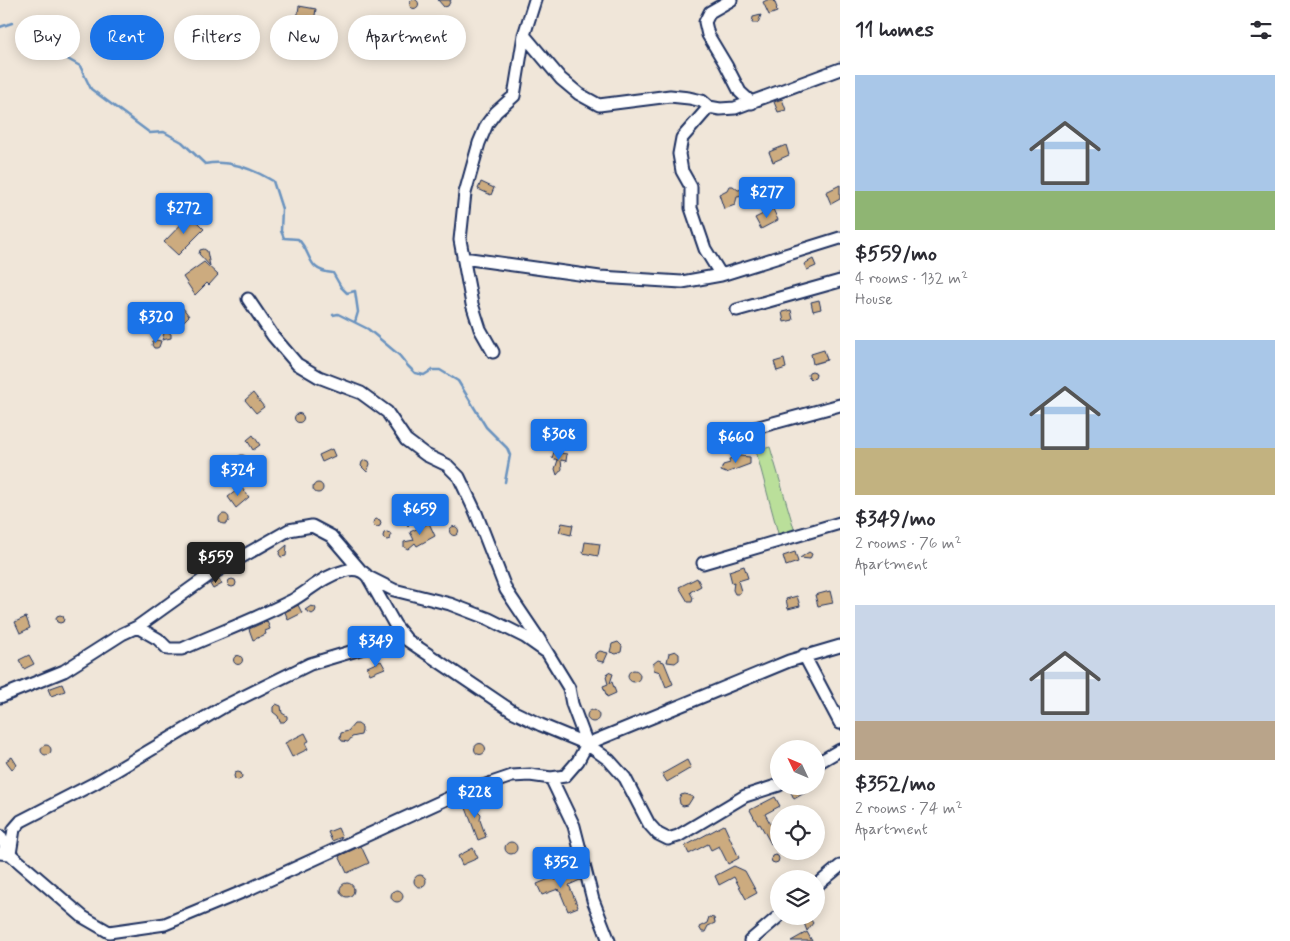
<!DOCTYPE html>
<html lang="en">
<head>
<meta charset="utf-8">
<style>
	body { margin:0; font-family:Mynerve,sans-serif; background:#f2f2f3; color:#2b2b33; height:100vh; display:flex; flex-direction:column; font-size:19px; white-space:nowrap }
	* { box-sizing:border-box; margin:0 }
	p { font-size:16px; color:#7c7c81 }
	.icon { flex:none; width:28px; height:28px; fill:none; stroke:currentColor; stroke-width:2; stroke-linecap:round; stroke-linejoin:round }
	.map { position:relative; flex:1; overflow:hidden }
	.side { display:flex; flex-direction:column; background:#fff; width:450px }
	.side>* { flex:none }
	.hud { position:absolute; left:15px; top:15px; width:475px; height:45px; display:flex; gap:10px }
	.needle { width:32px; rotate:314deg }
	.controls { position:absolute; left:770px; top:740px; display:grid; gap:10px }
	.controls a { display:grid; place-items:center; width:55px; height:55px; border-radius:50%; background:#fff; box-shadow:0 2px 12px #0003; font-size:25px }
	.price { position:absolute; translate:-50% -42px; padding:0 11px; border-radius:5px; background:#1a73e8; color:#fff; font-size:16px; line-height:32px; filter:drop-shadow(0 1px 2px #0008) }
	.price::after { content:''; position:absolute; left:50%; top:30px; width:15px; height:11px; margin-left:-8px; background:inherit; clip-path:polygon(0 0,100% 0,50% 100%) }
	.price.selected { background:#222; color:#fff }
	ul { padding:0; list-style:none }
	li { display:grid; align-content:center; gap:10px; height:265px; padding:0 15px }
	li span { display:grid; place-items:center; height:155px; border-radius:0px; color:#555 }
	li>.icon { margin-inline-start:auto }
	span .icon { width:90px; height:90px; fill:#fffc; stroke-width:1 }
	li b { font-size:21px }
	h2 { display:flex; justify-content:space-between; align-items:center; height:60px; padding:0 15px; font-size:21px }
	.pill { padding:0 18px; border-radius:22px; background:#fff; box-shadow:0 2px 12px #0003; font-size:18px; line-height:45px }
	.pill.selected { background:#1a73e8; color:#fff }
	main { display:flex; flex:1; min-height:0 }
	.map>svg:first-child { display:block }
	.green { fill:#badf9a; stroke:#6a877c }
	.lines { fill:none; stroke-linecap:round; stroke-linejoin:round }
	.stream { stroke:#6b93bf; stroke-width:2.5 }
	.building { fill:#ccab7f; stroke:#1b2f5e }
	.street-casing { stroke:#1b2f5e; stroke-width:15 }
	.street { stroke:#fff; stroke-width:11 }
</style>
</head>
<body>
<main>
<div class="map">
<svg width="840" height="941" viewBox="0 0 840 941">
	<rect width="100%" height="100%" fill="#f0e6d9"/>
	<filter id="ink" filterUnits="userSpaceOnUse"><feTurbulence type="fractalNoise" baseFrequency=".02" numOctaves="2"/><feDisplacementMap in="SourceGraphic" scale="10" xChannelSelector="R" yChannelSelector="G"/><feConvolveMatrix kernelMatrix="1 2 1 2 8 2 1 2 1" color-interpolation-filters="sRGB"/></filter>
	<g filter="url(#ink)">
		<path class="green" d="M770,447L795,532L779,537L756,451Z"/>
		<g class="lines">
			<path class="stream" d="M0,27L12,23
				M25,30L57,53L80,66L91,89L150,133L164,132L182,142L205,164C229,159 253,169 273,181L282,209L281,231L284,238L298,239C313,254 306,271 333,273L341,287L347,293L355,291L358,312L355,322
				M333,315L338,314L368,329L399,355L408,366L415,373L424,375L432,370H440L458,381L486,427L507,448L510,455L505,482"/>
		</g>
		<path class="building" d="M409.5 4a4.5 4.5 0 1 1 9 0a4.5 4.5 0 1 1-9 0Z
			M438,0H451L448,6L444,7Z
			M767,0H774L777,8L776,9L777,12L769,15L763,2Z
			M299,6L316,9L312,35L295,33Z
			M761,15L758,23H752L753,17Z
			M306,41L320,43L318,52L305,51Z
			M782,99L786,110L778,112L774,102Z
			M786,145L789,155L773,162L769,152Z
			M481,182L494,188L491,195L478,189Z
			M840,185V199L831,204L826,192Z
			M729,186H733L738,190L744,189L747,193L744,196L737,197L735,205L724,209L719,194L727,190Z
			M773,209L778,220L761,229L755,218Z
			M190,215L204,229L178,255L164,242Z
			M204,249L207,251L210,266L199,254L200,250Z
			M813,259L816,266L807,270L804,264Z
			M204,262L218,275L209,285L207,283L195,295L183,277Z
			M819,300L821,309L813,311L811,302Z
			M183,308L189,316L184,321L176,311Z
			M791,310L793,320L784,322L782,312Z
			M167,331L171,334V338L162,340L164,333Z
			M156,340L161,341L159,347L157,348H154L152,345L153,341Z
			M824,350L827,360L813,364L811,354Z
			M784,359L786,368L777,371L774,362Z
			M808 375a4 4 0 1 1 8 0a4 4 0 1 1-8 0Z
			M253,393L264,407L256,413L245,400Z
			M294.5 418a4.5 4.5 0 1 1 9 0a4.5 4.5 0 1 1-9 0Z
			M253,435L260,445L253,450L247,440Z
			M332,449L335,456L322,462L319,455Z
			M554,452L567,454L566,461L561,460L562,469L557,475L555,469L558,460L552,458Z
			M236 461a6 6 0 1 1 12 0a6 6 0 1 1-12 0Z
			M740,456L750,457V464L726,473L721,471L723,465L730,463L729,459Z
			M365,460L369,461L370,464L367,472L361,466L362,462Z
			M313 488a5 5 0 1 1 10 0a5 5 0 1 1-10 0Z
			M241,487L249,497L236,508L228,497Z
			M417,501L415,507L421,503L425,502L428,504L429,509L426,514L414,510L408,526L407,521L403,518V515L406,512V507L409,504L412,505Z
			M219 519a5 5 0 1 1 10 0a5 5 0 1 1-10 0Z
			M373 523a4 4 0 1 1 8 0a4 4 0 1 1-8 0Z
			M429,523L435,536L417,546L415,543L408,549L404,547V542L414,540L410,532Z
			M562,523L573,525L571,535L559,532Z
			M449.5 531a4.5 4.5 0 1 1 9 0a4.5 4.5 0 1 1-9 0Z
			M383 536a4 4 0 1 1 8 0a4 4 0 1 1-8 0Z
			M585,542L600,544L598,556L583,553Z
			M287,545L286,556L281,557L279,554L280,551Z
			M795,552L798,562L786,566L783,556Z
			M809,552L812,554L810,559L800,558Z
			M744,566L748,578L738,581L741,591L739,594H735L733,590L734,582L732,583L729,571Z
			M697,578L701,586L690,592L693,598L692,602H688L679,587Z
			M228 583a4 4 0 1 1 8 0a4 4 0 1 1-8 0Z
			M219,579L222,584L213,589L210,584Z
			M830,591L833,603L818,606L815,595Z
			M797,596L800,606L788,609L786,599Z
			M298,605L302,613L288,620L285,612Z
			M311,606L315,607L316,609L315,612L312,614L305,610Z
			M56 619a4 4 0 1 1 8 0a4 4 0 1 1-8 0Z
			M26,617L30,628L20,633L15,622Z
			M267,621L270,629L265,631L266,634L253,640L249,629Z
			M618,642L622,646L621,652L616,654L610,652L612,644Z
			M600,651L608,653L604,662L598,661L595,658V654Z
			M675,651L679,654V660L675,663L667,662L669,653Z
			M29,655L34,664L24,669L19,660Z
			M233.5 660a4.5 4.5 0 1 1 9 0a4.5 4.5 0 1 1-9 0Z
			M658,660L664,662L673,684L666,687L660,672L654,670L653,664Z
			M381,661L385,668L370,674L367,667Z
			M628 676a6 6 0 1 1 12 0a6 6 0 1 1-12 0Z
			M608,672L613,674L610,683L612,682L616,693L607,697L603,686L608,684L606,677Z
			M62,684L65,691L51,696L48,689Z
			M276,704L281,706L282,713L287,716V719L284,722H280L278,716L273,712V707Z
			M587 716a6 6 0 1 1 12 0a6 6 0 1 1-12 0Z
			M354,724H358L362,727V731L361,735L352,737L348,742L342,741L340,738L341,733L348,731Z
			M305,733L309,741L305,743L308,749L292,757L285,743Z
			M474.5 749a5.5 5.5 0 1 1 11 0a5.5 5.5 0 1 1-11 0Z
			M41 750a5 5 0 1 1 10 0a5 5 0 1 1-10 0Z
			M12,757L17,765L12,769L6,761Z
			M687,760L691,768L667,782L662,774Z
			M234 776a4 4 0 1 1 8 0a4 4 0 1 1-8 0Z
			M797,786H806L808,791L794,799L790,790Z
			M685,794L693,797L688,805L683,806L680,804L679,798L681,795Z
			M775,797L780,806L765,814L779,839L771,844L760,824L758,825L750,810Z
			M471,798L476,809L481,814L480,820L486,837L478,840L463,800Z
			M724,825L739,858L728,864L719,846L711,850L708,844L689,854L685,846Z
			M338,828L342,837L332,841L328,832Z
			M505 848a6 6 0 1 1 12 0a6 6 0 1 1-12 0Z
			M361,846L369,863L347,873L339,856Z
			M473,848L478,858L462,865L458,856Z
			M771 859a4 4 0 1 1 8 0a4 4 0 1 1-8 0Z
			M734,866L745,871L757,893L746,899L734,877L719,885L715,876Z
			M572,874L576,875L580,880L569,885L578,907L568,911L559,889L557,891L558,889L542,895L537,884L554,877L555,880L562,877H569Z
			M414 881a6 6 0 1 1 12 0a6 6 0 1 1-12 0Z
			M340 890a7 7 0 1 1 14 0a7 7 0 1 1-14 0Z
			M391 896a6 6 0 1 1 12 0a6 6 0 1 1-12 0Z
			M709,917L714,918L715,923L708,926L705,932H702L699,927L707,923Z
			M807,919L811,920L813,923L807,931L804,923Z
			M807,932L812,941H791Z"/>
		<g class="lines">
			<g class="street-casing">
				<path id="street" d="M731,0L710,12L705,22L708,35L726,65L740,92L752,103
					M524,35L561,79L579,94L599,105L670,96L689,98L702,101L709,107L720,109L735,108L840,69
					M709,107L682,138L679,154L682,171L691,187V208L705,249L721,275
					M463,258L600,277L682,282L721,275L840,238
					M248,299L273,336L297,364L319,377L361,393L387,412L406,440L426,455L447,465L459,477L476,513L506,590L539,639L569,688L572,704L587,744
					M737,310L840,281
					M493,352L480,329L472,304L460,240L465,193L479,143L487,124L496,112L514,96L524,35L535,0
					M718,438L840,405
					M703,563L840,523
					M368,577L394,590L450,604L489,619L525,637L545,651
					M137,627L208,576L289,530L312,526L331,536L361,571
					M804,655L840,723
					M0,697L64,671L122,634L137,627L158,639L168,649H182C218,633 256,619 291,601C309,591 323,576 344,571C353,568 362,569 368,577L395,625L407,640L512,711L541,725L587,744L609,760L625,778L649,824L658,834L668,839L678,836L745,796L779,785
					M816,764L840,750
					M551,778L574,826L593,900L609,941
					M0,836L10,854
					M0,853L10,854L83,917L109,932L165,924L247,890L453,796L512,776L530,775L551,778L565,776L578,761L587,744L789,661L840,646
					M10,854L14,829L21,821L95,783L223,707L310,664L404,636
					M816,886L840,866
					M750,941L779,916"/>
			</g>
			<use href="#street" class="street"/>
		</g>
	</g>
</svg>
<div class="controls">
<a><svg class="needle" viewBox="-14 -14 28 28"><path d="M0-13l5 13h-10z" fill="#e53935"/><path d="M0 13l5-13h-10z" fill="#7c7c81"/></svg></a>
<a><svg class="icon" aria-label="locate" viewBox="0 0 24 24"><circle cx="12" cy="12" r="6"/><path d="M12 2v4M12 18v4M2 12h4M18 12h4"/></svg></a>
<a><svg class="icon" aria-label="layers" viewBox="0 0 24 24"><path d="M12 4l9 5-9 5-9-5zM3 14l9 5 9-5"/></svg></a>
</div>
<b class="price" style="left:767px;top:219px">$277</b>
<b class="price" style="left:184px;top:235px">$272</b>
<b class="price" style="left:156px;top:344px">$320</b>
<b class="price" style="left:559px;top:461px">$308</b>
<b class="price" style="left:736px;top:464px">$660</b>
<b class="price" style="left:238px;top:497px">$324</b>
<b class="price" style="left:420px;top:536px">$659</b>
<b class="price selected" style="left:216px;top:584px">$559</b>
<b class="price" style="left:376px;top:668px">$349</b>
<b class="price" style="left:475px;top:819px">$228</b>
<b class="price" style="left:561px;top:889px">$352</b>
<div class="hud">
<a class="pill">Buy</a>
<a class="pill selected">Rent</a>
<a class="pill">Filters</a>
<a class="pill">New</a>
<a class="pill">Apartment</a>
</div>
</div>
<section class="side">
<h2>11 homes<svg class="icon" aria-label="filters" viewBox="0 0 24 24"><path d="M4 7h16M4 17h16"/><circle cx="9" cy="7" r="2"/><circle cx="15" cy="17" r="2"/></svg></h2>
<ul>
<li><span style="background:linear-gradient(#a9c7e8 75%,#8fb573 0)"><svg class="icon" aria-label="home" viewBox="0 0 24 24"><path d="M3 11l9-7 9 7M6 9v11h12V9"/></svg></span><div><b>$559/mo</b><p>4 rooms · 132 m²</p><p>House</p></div></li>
<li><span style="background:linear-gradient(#a9c7e8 70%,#c2b280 0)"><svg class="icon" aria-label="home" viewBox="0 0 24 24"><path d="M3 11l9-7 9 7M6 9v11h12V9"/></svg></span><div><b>$349/mo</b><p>2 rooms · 76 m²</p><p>Apartment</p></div></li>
<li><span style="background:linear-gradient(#c9d6e8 75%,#b9a48a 0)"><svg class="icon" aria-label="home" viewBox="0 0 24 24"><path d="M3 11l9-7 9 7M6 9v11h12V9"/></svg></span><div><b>$352/mo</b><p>2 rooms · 74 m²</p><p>Apartment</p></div></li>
</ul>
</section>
</main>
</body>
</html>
